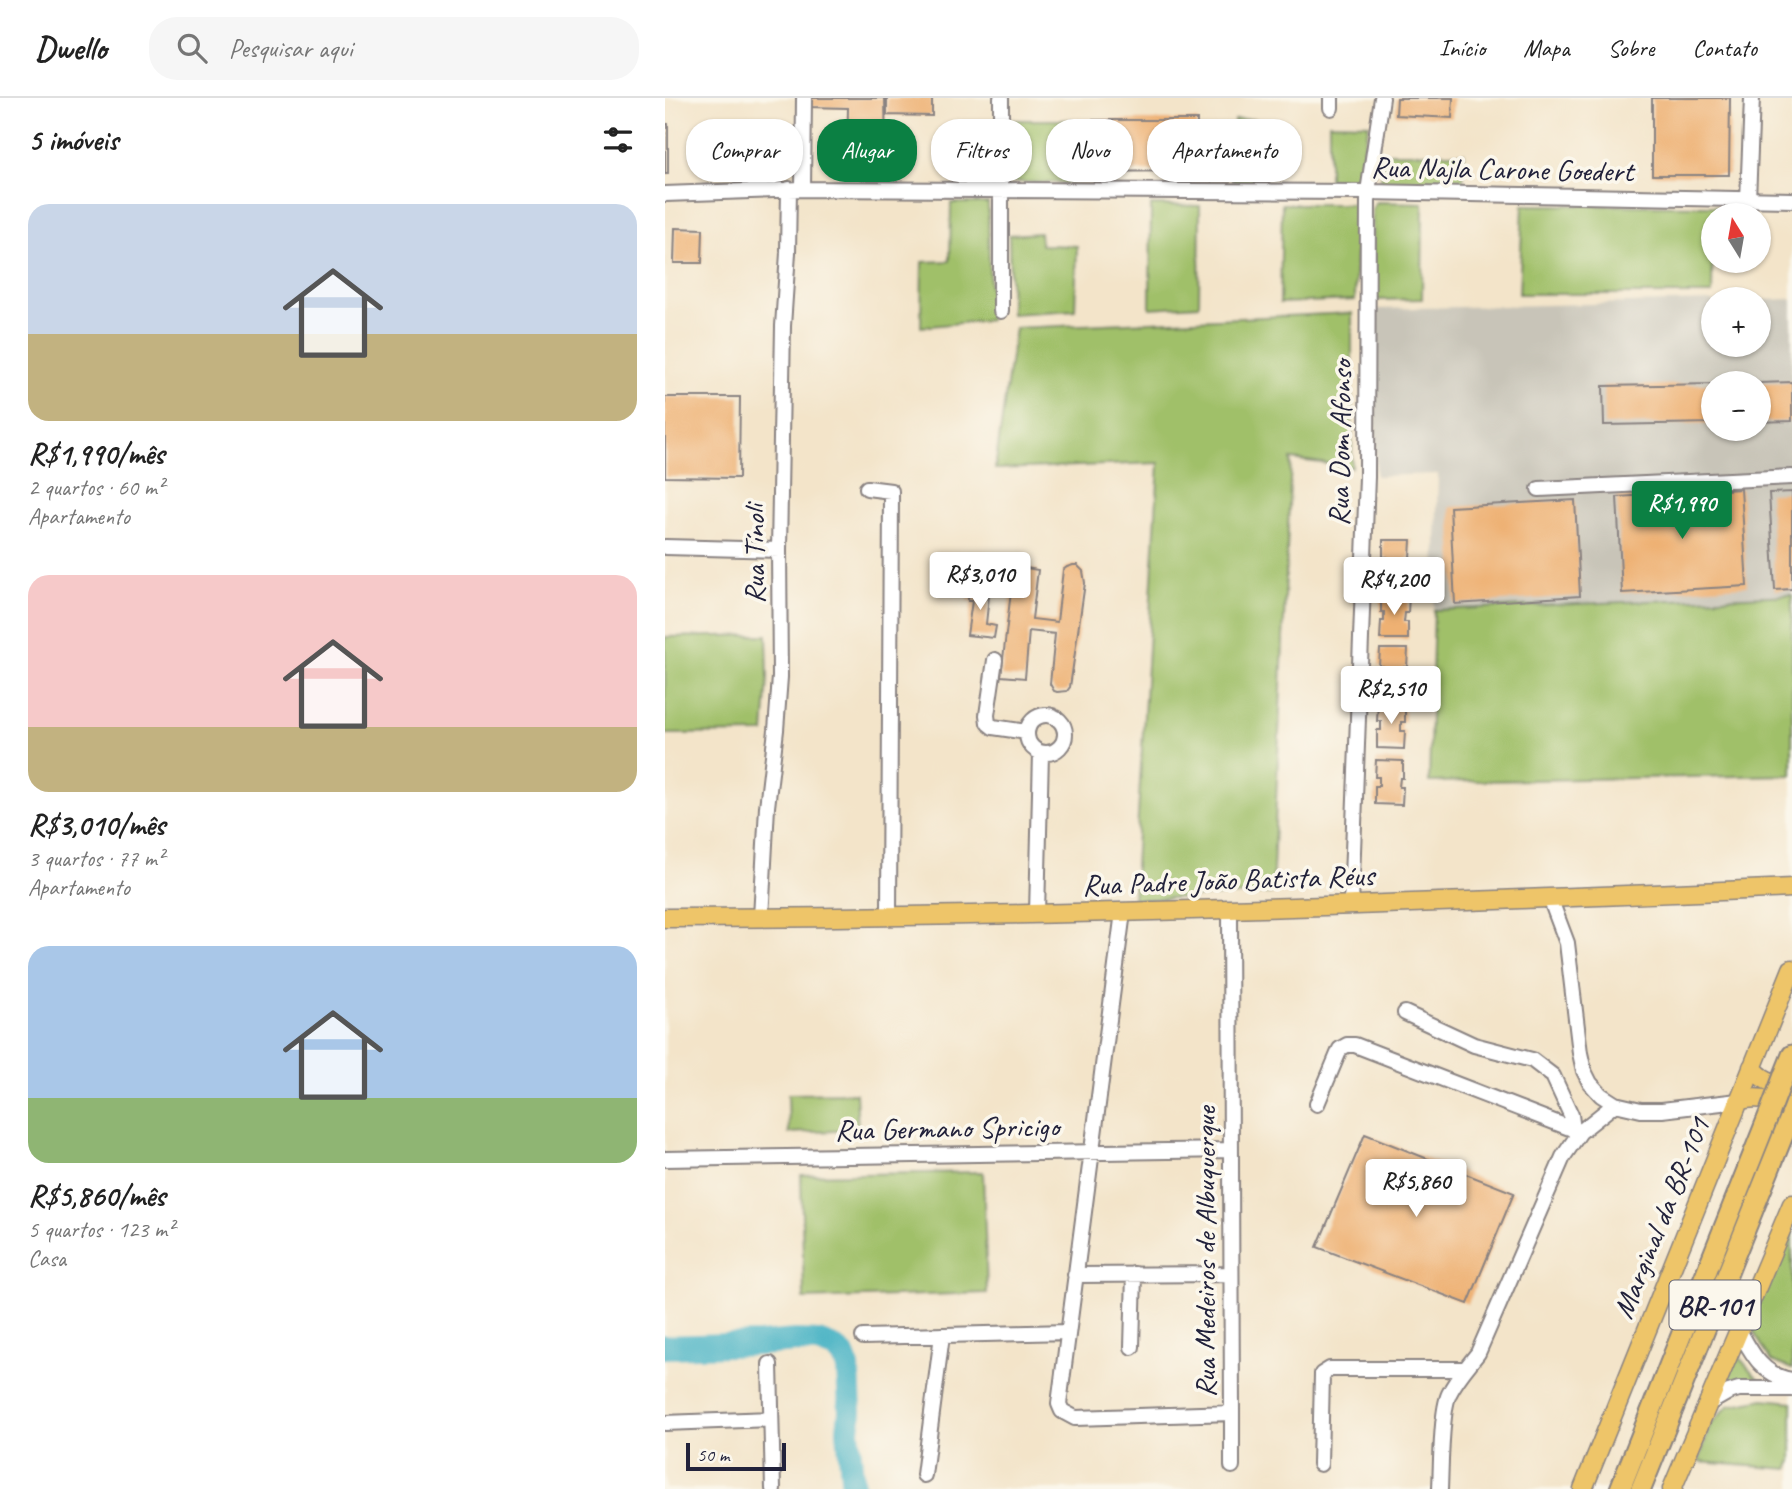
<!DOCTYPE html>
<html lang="pt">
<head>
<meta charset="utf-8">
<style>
	body { margin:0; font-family:Caveat,sans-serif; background:#f6f6f6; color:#222; height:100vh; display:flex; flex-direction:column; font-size:26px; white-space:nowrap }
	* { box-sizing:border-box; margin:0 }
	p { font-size:23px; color:#767676 }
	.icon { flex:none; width:38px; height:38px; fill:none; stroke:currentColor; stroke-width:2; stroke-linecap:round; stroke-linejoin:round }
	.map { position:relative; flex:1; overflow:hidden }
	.sheet { display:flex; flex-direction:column; background:#fff; width:665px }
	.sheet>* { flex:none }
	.top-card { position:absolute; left:21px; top:21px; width:665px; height:63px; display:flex; gap:14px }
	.needle { width:46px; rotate:349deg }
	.controls { position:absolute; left:1036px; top:105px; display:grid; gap:14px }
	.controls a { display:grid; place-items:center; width:70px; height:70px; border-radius:50%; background:#fff; box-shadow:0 2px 5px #0004; font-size:35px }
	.scale { position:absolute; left:21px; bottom:18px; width:100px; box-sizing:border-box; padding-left:7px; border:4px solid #22223b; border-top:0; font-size:19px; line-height:24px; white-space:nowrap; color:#22223b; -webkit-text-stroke:5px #fbf7ec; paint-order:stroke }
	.price { position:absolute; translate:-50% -60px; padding:0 16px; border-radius:7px; background:#fff; color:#222; font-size:23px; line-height:46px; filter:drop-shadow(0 2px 4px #0008) }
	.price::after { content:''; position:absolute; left:50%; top:42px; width:21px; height:16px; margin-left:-10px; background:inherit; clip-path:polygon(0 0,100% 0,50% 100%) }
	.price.on { background:#0b8043; color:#fff }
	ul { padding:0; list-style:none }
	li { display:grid; align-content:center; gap:14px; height:371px; padding:0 28px }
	li span { display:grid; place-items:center; height:217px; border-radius:21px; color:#555 }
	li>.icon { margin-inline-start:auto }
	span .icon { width:126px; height:126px; fill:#fffc; stroke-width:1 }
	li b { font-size:30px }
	h2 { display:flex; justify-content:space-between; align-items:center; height:84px; padding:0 28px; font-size:30px }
	.chip { padding:0 24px; border-radius:28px; background:#fff; box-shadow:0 2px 5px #0004; font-size:24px; line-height:63px }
	.chip.on { background:#0b8043; color:#fff }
	header { display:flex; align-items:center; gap:42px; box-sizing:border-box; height:98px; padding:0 35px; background:#fff; border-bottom:2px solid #e0e0e0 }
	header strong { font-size:33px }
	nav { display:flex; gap:38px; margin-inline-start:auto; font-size:24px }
	.search { width:490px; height:63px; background:#f6f6f6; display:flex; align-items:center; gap:18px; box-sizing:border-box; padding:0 24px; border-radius:28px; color:#767676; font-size:26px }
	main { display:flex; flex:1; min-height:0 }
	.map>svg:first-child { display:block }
	.industrial { fill:#c8c4b8; fill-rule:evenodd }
	.green { fill:#a0c069; stroke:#617152; stroke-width:2 }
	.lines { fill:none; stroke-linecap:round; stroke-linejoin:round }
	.river { stroke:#46b2c4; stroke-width:24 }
	.building { fill:#eeb173 }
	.minor-casing { stroke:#8a8382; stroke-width:18 }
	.major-casing { stroke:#8a8382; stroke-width:21 }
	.highway-casing { stroke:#8a8382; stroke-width:23 }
	.minor { stroke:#fff; stroke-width:14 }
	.major { stroke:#eec569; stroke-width:18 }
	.highway { stroke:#eec569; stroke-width:19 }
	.highway-bridge-casing { stroke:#8a8382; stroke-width:23; stroke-linecap:butt }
	.highway-bridge { stroke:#eec569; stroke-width:19 }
	.labels { text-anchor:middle; stroke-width:7; stroke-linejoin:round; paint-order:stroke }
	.shield { fill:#fbf7ec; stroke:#636270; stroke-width:2 }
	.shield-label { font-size:28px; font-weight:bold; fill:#22223b }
	.street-label { font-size:30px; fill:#22223b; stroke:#fbf7ec }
</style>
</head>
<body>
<header>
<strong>Dwello</strong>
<div class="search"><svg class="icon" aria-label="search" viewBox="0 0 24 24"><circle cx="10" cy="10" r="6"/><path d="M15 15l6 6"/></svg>Pesquisar aqui</div>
<nav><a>Início</a><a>Mapa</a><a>Sobre</a><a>Contato</a></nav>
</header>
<main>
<section class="sheet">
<h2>5 imóveis<svg class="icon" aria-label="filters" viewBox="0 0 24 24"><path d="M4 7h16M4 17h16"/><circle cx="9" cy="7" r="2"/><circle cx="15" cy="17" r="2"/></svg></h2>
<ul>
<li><span style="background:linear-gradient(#c9d6e8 60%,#c2b280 0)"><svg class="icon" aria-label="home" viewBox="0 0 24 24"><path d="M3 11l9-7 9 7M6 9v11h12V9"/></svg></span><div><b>R$1,990/mês</b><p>2 quartos · 60 m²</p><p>Apartamento</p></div></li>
<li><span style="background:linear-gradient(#f6c9c9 70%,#c2b280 0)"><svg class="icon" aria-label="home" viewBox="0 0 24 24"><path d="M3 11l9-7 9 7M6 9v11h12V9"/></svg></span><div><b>R$3,010/mês</b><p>3 quartos · 77 m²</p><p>Apartamento</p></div></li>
<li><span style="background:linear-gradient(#a9c7e8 70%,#8fb573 0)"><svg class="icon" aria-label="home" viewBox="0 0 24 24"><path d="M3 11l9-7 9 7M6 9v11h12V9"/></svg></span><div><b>R$5,860/mês</b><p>5 quartos · 123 m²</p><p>Casa</p></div></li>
</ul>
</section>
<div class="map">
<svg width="1127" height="1391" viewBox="0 0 1127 1391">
	<rect width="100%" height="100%" fill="#fbf7ec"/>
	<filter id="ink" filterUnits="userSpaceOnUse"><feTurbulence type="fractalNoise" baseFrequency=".0143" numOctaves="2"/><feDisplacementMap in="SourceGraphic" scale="14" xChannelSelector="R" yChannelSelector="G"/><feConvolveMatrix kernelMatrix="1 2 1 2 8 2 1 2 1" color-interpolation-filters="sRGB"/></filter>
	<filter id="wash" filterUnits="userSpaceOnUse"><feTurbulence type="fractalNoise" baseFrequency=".00686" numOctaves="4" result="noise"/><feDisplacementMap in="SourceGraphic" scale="28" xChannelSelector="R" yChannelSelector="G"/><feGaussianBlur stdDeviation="1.57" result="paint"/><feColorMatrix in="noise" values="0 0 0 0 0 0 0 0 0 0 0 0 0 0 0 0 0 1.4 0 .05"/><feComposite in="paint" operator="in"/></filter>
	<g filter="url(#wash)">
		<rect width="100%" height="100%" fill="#f3e4c9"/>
		<path class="industrial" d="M1127,201V497L769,512L773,376L711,378V211L1048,203V247H1094V202ZM1048,285H1094V331H1048Z"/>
		<path class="green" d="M591,21V84H568L569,22Z
			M345,22H407V85L343,84Z
			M664,25L704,26L691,86H664Z
			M722,55H799L798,85H715Z
			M711,104L758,105L757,201L709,202L707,112Z
			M286,105H323L325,222L256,229L257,164L285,163Z
			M617,106H691L692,110L690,202L615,205Z
			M486,107L535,108L534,207L485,210Z
			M858,107L1051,108L1050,117H1048L1047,196H854Z
			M375,135L376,147L412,148L410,212L346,216L344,137Z
			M687,215V369L626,361L607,795L468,802L494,365L330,371L350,230Z
			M1127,497V677L764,684L769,512Z
			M102,537L103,580L99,635L0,636V539Z
			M191,995L193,1032L124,1035L123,996Z
			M318,1074L322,1195L139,1201L136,1077Z
			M1127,1123V1271L1106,1263L1084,1226Z
			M1071,1256L1095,1283H1080L1059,1288Z
			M1099,1301L1127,1304V1363L1123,1371L1034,1364L1045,1327L1063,1308Z"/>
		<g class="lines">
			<path class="river" d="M0,1249L94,1246L131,1243L153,1244L169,1250L178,1257L183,1270L185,1314L183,1332L188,1391"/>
		</g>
		<g id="blocks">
			<path class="building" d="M145,0H220L221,54L182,55L183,10L145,9Z
				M222,0H267V18L222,17Z
				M732,0H788L787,20L731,17Z
				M987,0H1065L1064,77H987Z
				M407,22H532V73L407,74Z
				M0,26H3V76H0Z
				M10,130L38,131L37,165H9Z
				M1127,284V323L1094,324V285Z
				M1048,286V325L939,327L938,288Z
				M0,299H75L74,380L0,379Z
				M1076,391L1082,488L957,495L952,399Z
				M1127,394V491L1110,492L1104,395Z
				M910,402L915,498L790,506L785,409Z
				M718,442H746L745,460H742V469H745V487L717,486L718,468H721L722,459H718Z
				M408,467H412L418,473L420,485L405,589L402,593L392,594L389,593L385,586L390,536L364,533L360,580L336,578L349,468L373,472L367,521L392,524L398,472L402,469Z
				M304,486L325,488L321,526L331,528L329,540L302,537L307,503H303Z
				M716,497H744L743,515H740L739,524H743V541H715L716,523H719V514H716Z
				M715,551H743L742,569H739L738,578H742V596L714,595V577H718V568H714Z
				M713,606H740V624H736V633H740L739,651L712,650V632H716V623H712Z
				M711,662L738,663V680H735L734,689H738L737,707L710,706V688H714V679H710Z
				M700,1036L849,1095L803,1206L652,1149Z"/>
		</g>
	</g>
	<g filter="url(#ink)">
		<use href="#blocks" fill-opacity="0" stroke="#8a8382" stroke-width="2"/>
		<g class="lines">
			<g class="minor-casing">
				<path id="minor" d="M336,0V213
					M666,10V0
					M138,91L139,0
					M0,96L138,91L703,94L1127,102
					M1083,102L1087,0
					M202,390L226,393L224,818
					M874,391L1127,379
					M0,449L114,452
					M330,562L322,617L323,625L328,629L362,634
					M362 636a19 19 0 1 1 38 0a19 19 0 1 1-38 0Z
					M885,800L902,845L915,955L919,973L925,985L936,997L950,1006L976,1012H997L1073,1003
					M686,807L702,379L703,94L717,0
					M458,814L394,1306L397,1313L410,1320L567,1315L565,812
					M372,815L376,655
					M96,820L102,709L111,632L115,579L114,452L118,228L123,155L124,91
					M740,915L809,947L867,962L888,978L906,1017L908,1032
					M652,1006L675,951L682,947H690L915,1034
					M0,1061L566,1052
					M410,1177L566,1176
					M1074,1232C1087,1256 1098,1278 1127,1282
					M198,1239L403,1234
					M467,1249L469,1176
					M105,1266L108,1391
					M1043,1306L1064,1294L1074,1291H1127
					M567,1315V1368
					M0,1325L106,1321
					M655,1366L657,1276L665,1271H800
					M259,1377L277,1237
					M775,1391C776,1370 776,1313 784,1296C791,1281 803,1268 813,1255L898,1059L915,1034L950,1006"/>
			</g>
			<g class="major-casing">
				<path id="major" d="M0,820C376,820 752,806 1127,790
					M1087,969C1096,983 1112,986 1127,991
					M1073,1003C1095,996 1106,1003 1127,1011
					M918,1391L1127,871
					M1007,1391L1127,1106"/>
			</g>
			<g class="highway-casing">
				<path id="highway" d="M1119,977L1127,957
					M955,1391L1105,1014
					M976,1391L1127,1015"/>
			</g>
			<use href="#minor" class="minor"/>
			<use href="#major" class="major"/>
			<use href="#highway" class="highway"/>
			<g class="highway-bridge-casing">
				<path id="highway-bridge" d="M1105,1014L1119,977"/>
			</g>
			<use href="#highway-bridge" class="highway-bridge"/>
		</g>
	</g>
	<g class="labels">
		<rect class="shield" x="1004.5" y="1182.5" width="91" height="49" rx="5"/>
		<g class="shield-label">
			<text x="1050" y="1217">BR-101</text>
		</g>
		<g class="street-label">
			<text transform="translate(837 71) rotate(1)" y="10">Rua Najla Carone Goedert</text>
			<text transform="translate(675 345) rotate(-89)" y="10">Rua Dom Afonso</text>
			<text transform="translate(89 456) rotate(-90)" y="10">Rua Tínoli</text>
			<text transform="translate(563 782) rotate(-2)" y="10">Rua Padre João Batista Réus</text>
			<text transform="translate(282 1030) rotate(-1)" y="10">Rua Germano Spricigo</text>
			<text transform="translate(996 1120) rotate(-68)" y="10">Marginal da BR-101</text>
			<text transform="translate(540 1154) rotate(-90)" y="10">Rua Medeiros de Albuquerque</text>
		</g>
	</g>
</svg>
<div class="controls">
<a><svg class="needle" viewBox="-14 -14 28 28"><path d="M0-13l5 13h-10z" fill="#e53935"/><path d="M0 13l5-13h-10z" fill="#767676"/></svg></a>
<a>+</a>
<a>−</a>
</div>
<div class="scale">50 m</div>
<b class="price on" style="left:1017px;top:443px">R$1,990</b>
<b class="price" style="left:315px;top:514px">R$3,010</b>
<b class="price" style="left:729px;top:519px">R$4,200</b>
<b class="price" style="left:726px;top:628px">R$2,510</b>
<b class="price" style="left:751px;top:1121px">R$5,860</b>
<div class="top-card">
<a class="chip">Comprar</a>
<a class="chip on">Alugar</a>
<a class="chip">Filtros</a>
<a class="chip">Novo</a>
<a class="chip">Apartamento</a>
</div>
</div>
</main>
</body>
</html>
